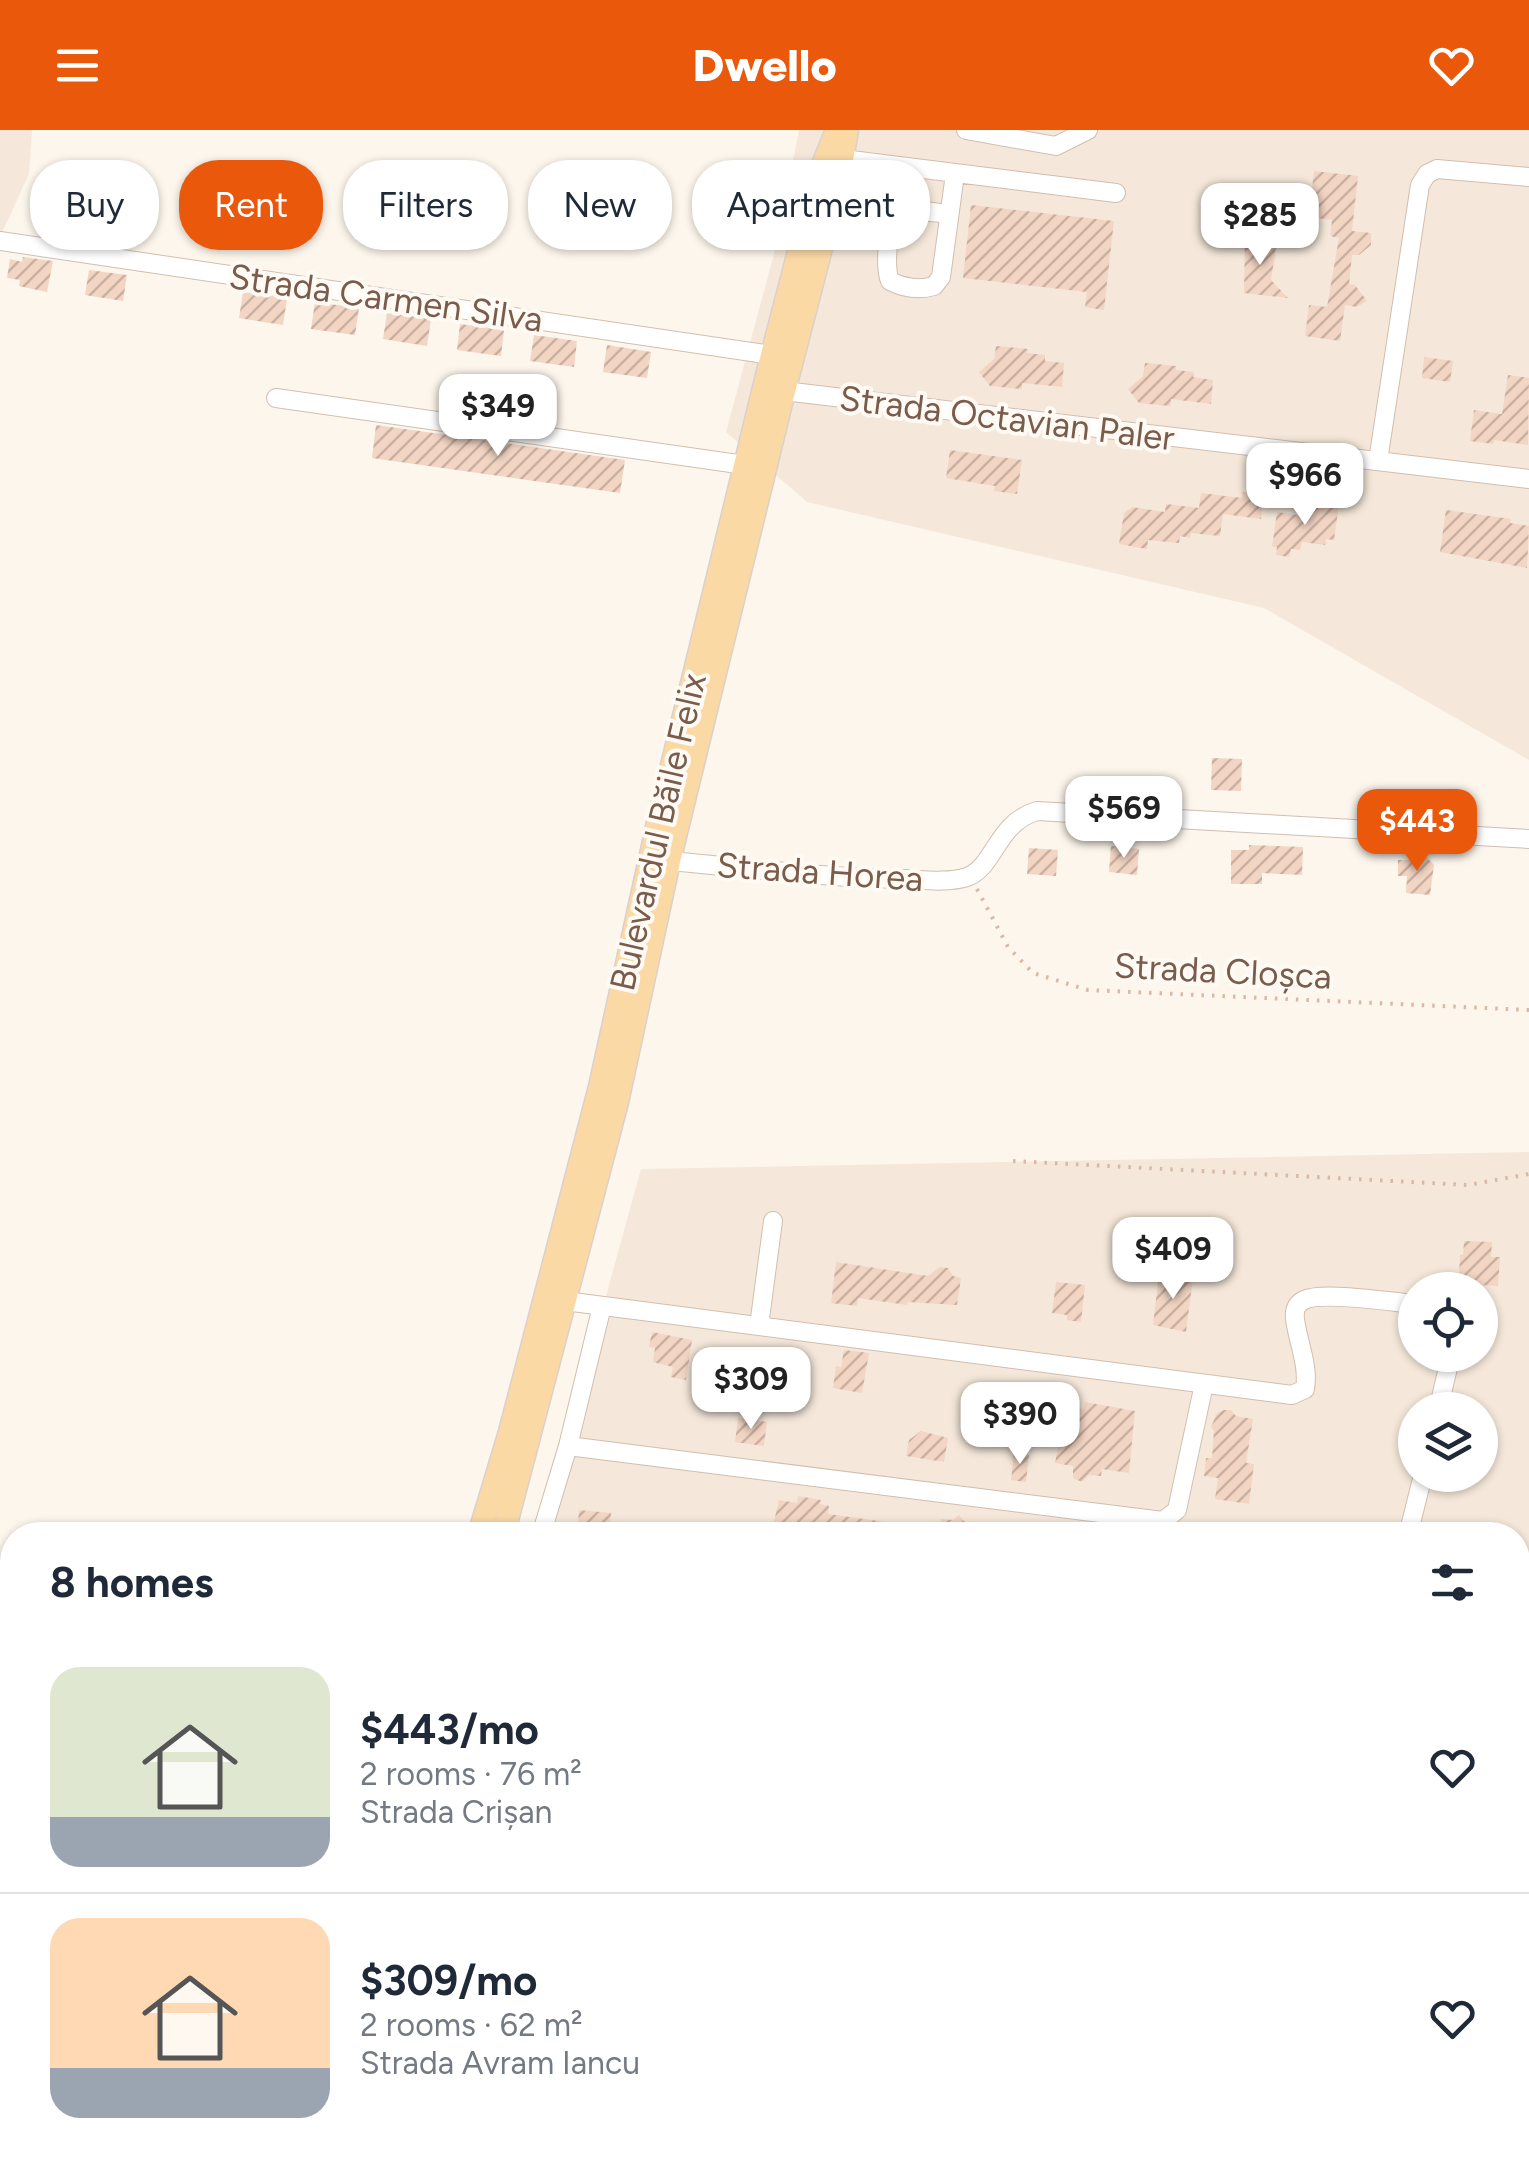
<!DOCTYPE html>
<html lang="en">
<head>
<meta charset="utf-8">
<style>
	body { margin:0; font-family:Figtree,sans-serif; background:#f6f6f7; color:#1f2937; height:100vh; display:flex; flex-direction:column; font-size:38px; white-space:nowrap }
	* { box-sizing:border-box; margin:0 }
	p { font-size:32px; color:#747a83 }
	.icon { flex:none; width:55px; height:55px; fill:none; stroke:currentColor; stroke-width:2; stroke-linecap:round; stroke-linejoin:round }
	.map { position:relative; flex:1; overflow:hidden }
	.panel { position:absolute; left:0px; top:1392px; width:1530px; height:642px; display:flex; flex-direction:column; background:#fff; border-radius:40px 40px 0 0; box-shadow:0 2px 8px #0004 }
	.panel>* { flex:none }
	.banner { position:absolute; left:30px; top:30px; width:1000px; height:90px; display:flex; gap:20px }
	.tools { position:absolute; left:1398px; top:1142px; display:grid; gap:20px }
	.tools a { display:grid; place-items:center; width:100px; height:100px; border-radius:50%; background:#fff; box-shadow:0 2px 8px #0004; font-size:50px }
	.price { position:absolute; translate:-50% -85px; padding:0 22px; border-radius:20px; background:#fff; color:#222; font-size:32px; line-height:65px; filter:drop-shadow(0 2px 5px #0008) }
	.price::after { content:''; position:absolute; left:50%; top:60px; width:30px; height:22px; margin-left:-15px; background:inherit; clip-path:polygon(0 0,100% 0,50% 100%) }
	.price.on { background:#ea580c; color:#fff }
	ul { padding:0; list-style:none }
	li { display:flex; align-items:center; gap:30px; height:250px; padding:0 50px }
	li+li { border-top:2px solid #e0e1e3 }
	li span { display:grid; place-items:center; flex:none; width:280px; height:200px; border-radius:30px; color:#555 }
	li>.icon { margin-inline-start:auto }
	span .icon { width:120px; height:120px; fill:#fffc; stroke-width:1 }
	li b { font-size:42px }
	h2 { display:flex; justify-content:space-between; align-items:center; height:120px; padding:0 50px; font-size:42px }
	.chip { padding:0 35px; border-radius:40px; background:#fff; box-shadow:0 2px 8px #0004; font-size:35px; line-height:90px }
	.chip.on { background:#ea580c; color:#fff }
	header { display:flex; justify-content:space-between; align-items:center; height:130px; padding:0 50px; background:#ea580c; color:#fff; font-size:45px; font-weight:800 }
	.map>svg:first-child { display:block }
	.residential { fill:#f5e8da; fill-rule:evenodd }
	.building { fill:url(#building-hatch) }
	.lines { fill:none; stroke-linecap:round; stroke-linejoin:round }
	.minor-casing { stroke:#d1beb0; stroke-width:20 }
	.major-casing { stroke:#dad1cd; stroke-width:25 }
	.path { stroke:#d9b8a5; stroke-width:4; stroke-dasharray:2.5 8; stroke-linecap:butt }
	.minor { stroke:#fff; stroke-width:18 }
	.major { stroke:#fbd9a5; stroke-width:22 }
	.labels { text-anchor:middle; stroke-width:8; stroke-linejoin:round; paint-order:stroke }
	.street-label { font-size:35px; fill:#7a5c4d; stroke:#fffaf3 }
</style>
</head>
<body>
<header><svg class="icon" aria-label="menu" viewBox="0 0 24 24"><path d="M4 6h16M4 12h16M4 18h16"/></svg>Dwello<svg class="icon" aria-label="heart" viewBox="0 0 24 24"><path d="M12 20l-8-8c-3-5 5-10 8-4 3-6 11-1 8 4z"/></svg></header>
<div class="map">
<svg width="1529" height="2033" viewBox="0 0 1529 2033">
	<defs>
		<pattern id="building-hatch" width="6" height="6" patternUnits="userSpaceOnUse" patternTransform="scale(2.5)"><rect width="6" height="6" fill="#f3d5c3"/><path d="M-1 1l2-2M0 6l6-6M5 7l2-2" fill="none" stroke="#cab0a1"/></pattern>
	</defs>
	<rect width="100%" height="100%" fill="#fdf6ec"/>
	<path class="residential" d="M0,0H32L29,44L0,107Z
		M799,0H1529V630L1264,478L807,372L726,302L778,109Z
		M1529,1022V2033H313L318,2022H1518V1405H540L641,1039ZM1415,1160H1480V1225H1415ZM1415,1280H1480V1345H1415Z"/>
	<path class="building" d="M1314,41L1358,46L1352,101L1371,103V115L1359,125H1352L1349,154L1355,155L1367,171L1357,177L1345,175L1340,211L1305,206L1309,175L1327,177L1339,108L1330,106L1332,90L1309,87Z
		M971,75L1114,91L1104,180L1085,177L1087,162L963,148Z
		M1245,108L1277,111L1271,150L1288,168L1244,163Z
		M23,127L53,131L47,162L19,156L20,150L7,148L10,129L22,132Z
		M89,140L127,145L123,171L85,165Z
		M243,162L287,168L283,195L239,188Z
		M315,172L359,178L355,205L311,199Z
		M387,183L431,189L427,216L383,209Z
		M460,194L504,200L501,226L457,220Z
		M534,205L577,211L574,237L530,231Z
		M607,215L651,222L647,248L603,242Z
		M996,216L1028,219L1027,223L1045,225V231L1064,233L1062,257L1022,253V259L990,256L979,242L994,229Z
		M1424,227L1453,231L1450,252L1422,248Z
		M1145,233L1176,236V240L1194,242L1193,247L1213,250L1211,274L1171,269L1170,276L1139,273L1128,259L1143,246Z
		M1508,245L1529,248L1528,315L1494,310L1493,314L1470,311L1474,280L1502,284Z
		M376,295L625,330L620,363L372,328Z
		M950,320L1022,330L1017,364L994,361L995,356L946,348Z
		M1248,351L1265,353L1261,389L1223,384L1220,406L1191,403L1190,408L1180,406L1179,413L1148,410L1147,419L1119,414L1124,383L1132,377L1165,382L1166,374L1199,378L1201,363L1242,368L1243,362L1247,363Z
		M1312,372L1339,374L1334,410L1326,409L1325,415L1302,412L1300,420L1291,419L1289,427L1276,425L1277,417H1272L1277,382L1310,387Z
		M1446,380L1511,389L1510,393L1529,396L1527,438L1440,422Z
		M1212,628L1242,629L1241,661L1211,660Z
		M1249,715L1303,717L1302,745L1262,743V754H1231V720H1249Z
		M1111,716L1139,719L1137,745L1109,742Z
		M1029,718L1058,720L1056,746L1027,744Z
		M1420,720L1434,735L1430,765L1406,763L1407,746H1398V730H1408Z
		M1464,1111L1492,1112L1491,1127H1500L1498,1156L1477,1155V1160H1458L1460,1125H1463Z
		M836,1132L928,1146L940,1137L948,1138L953,1146L961,1148L957,1175L908,1172L907,1175L858,1168L857,1176L831,1173Z
		M1159,1144L1193,1148L1186,1202L1153,1195Z
		M1056,1152L1085,1155L1081,1192L1067,1190V1185L1052,1183Z
		M652,1202L692,1210L686,1250L671,1247L673,1237L653,1232L655,1218L649,1217Z
		M844,1220L869,1223L862,1263L833,1258L836,1236L841,1237Z
		M1085,1272L1135,1281L1129,1343L1102,1339L1101,1346L1089,1345L1082,1352L1073,1348V1336L1055,1333L1066,1276L1084,1279Z
		M1224,1280H1231L1236,1286L1253,1289L1246,1333L1254,1334L1249,1374L1215,1369L1218,1348L1204,1346L1206,1328H1212L1214,1301L1211,1297L1217,1283Z
		M738,1288L767,1292L764,1316L735,1312Z
		M921,1301L948,1308L944,1332L906,1326L909,1310Z
		M1014,1323L1029,1325L1026,1352L1011,1350Z
		M798,1366L821,1370L820,1374L829,1376L828,1384L915,1396L914,1405H829L773,1396L779,1370L797,1373Z
		M579,1380L611,1383L609,1405H577Z
		M959,1385L976,1405H939L941,1389L953,1390Z"/>
	<g class="lines">
		<g class="minor-casing">
			<path id="minor" d="M966,0L1056,16L1088,0
				M843,29L1116,63
				M949,84C936,83 910,77 899,86C886,96 885,138 890,151C904,158 920,160 934,156L941,147L955,44
				M0,111L772,225
				M784,261L1529,349
				M276,268L745,335
				M1378,331L1420,55L1427,44L1437,39L1529,47
				M669,731C748,738 827,748 906,749C925,750 948,753 967,747C995,737 996,693 1037,681L1529,709
				M565,1171L1292,1265L1305,1259C1309,1235 1298,1213 1295,1189C1294,1180 1296,1174 1304,1170C1322,1161 1392,1172 1415,1174
				M759,1196L773,1091
				M1438,1280L1451,1225
				M568,1316L1163,1391L1177,1380L1204,1254
				M541,1405L568,1316L602,1176
				M1408,1405L1423,1345
				M1518,1626L1529,1528
				M1518,1713L1529,1720
				M1518,1972L1529,1978
				M554,2033V2022
				M699,2033V2022
				M839,2033V2022
				M1026,2033L1027,2022
				M1260,2033L1261,2022
				M1507,2033V2022"/>
		</g>
		<g class="major-casing">
			<path id="major" d="M479,1405L510,1302L600,957L658,693L772,225L819,45L837,0
				M503,1405L617,972L669,731L784,261L838,53L847,0
				M0,1487L12,1490
				M267,2033L272,2022
				M289,2033L293,2022"/>
		</g>
		<path class="path" d="M977,759L1008,817L1033,843L1088,860L1529,880
			M1013,1031L1468,1055L1529,1044"/>
		<use href="#minor" class="minor"/>
		<use href="#major" class="major"/>
	</g>
	<g class="labels">
		<g class="street-label">
			<text transform="translate(386 168) rotate(8)" y="12">Strada Carmen Silva</text>
			<text transform="translate(1007 288) rotate(7)" y="12">Strada Octavian Paler</text>
			<text transform="translate(658 702) rotate(-77)" y="12">Bulevardul Băile Felix</text>
			<text transform="translate(820 742) rotate(4)" y="12">Strada Horea</text>
			<text transform="translate(1223 841) rotate(3)" y="12">Strada Cloșca</text>
		</g>
	</g>
</svg>
<div class="tools">
<a><svg class="icon" aria-label="locate" viewBox="0 0 24 24"><circle cx="12" cy="12" r="6"/><path d="M12 2v4M12 18v4M2 12h4M18 12h4"/></svg></a>
<a><svg class="icon" aria-label="layers" viewBox="0 0 24 24"><path d="M12 4l9 5-9 5-9-5zM3 14l9 5 9-5"/></svg></a>
</div>
<b class="price" style="left:1260px;top:138px">$285</b>
<b class="price" style="left:498px;top:329px">$349</b>
<b class="price" style="left:1305px;top:398px">$966</b>
<b class="price" style="left:1124px;top:731px">$569</b>
<b class="price on" style="left:1417px;top:744px">$443</b>
<b class="price" style="left:1173px;top:1172px">$409</b>
<b class="price" style="left:751px;top:1302px">$309</b>
<b class="price" style="left:1020px;top:1337px">$390</b>
<div class="banner">
<a class="chip">Buy</a>
<a class="chip on">Rent</a>
<a class="chip">Filters</a>
<a class="chip">New</a>
<a class="chip">Apartment</a>
</div>
<section class="panel">
<h2>8 homes<svg class="icon" aria-label="filters" viewBox="0 0 24 24"><path d="M4 7h16M4 17h16"/><circle cx="9" cy="7" r="2"/><circle cx="15" cy="17" r="2"/></svg></h2>
<ul>
<li><span style="background:linear-gradient(#dfe7d0 75%,#9aa5b1 0)"><svg class="icon" aria-label="home" viewBox="0 0 24 24"><path d="M3 11l9-7 9 7M6 9v11h12V9"/></svg></span><div><b>$443/mo</b><p>2 rooms · 76 m²</p><p>Strada Crișan</p></div><svg class="icon" aria-label="heart" viewBox="0 0 24 24"><path d="M12 20l-8-8c-3-5 5-10 8-4 3-6 11-1 8 4z"/></svg></li>
<li><span style="background:linear-gradient(#ffd9b3 75%,#9aa5b1 0)"><svg class="icon" aria-label="home" viewBox="0 0 24 24"><path d="M3 11l9-7 9 7M6 9v11h12V9"/></svg></span><div><b>$309/mo</b><p>2 rooms · 62 m²</p><p>Strada Avram Iancu</p></div><svg class="icon" aria-label="heart" viewBox="0 0 24 24"><path d="M12 20l-8-8c-3-5 5-10 8-4 3-6 11-1 8 4z"/></svg></li>
</ul>
</section>
</div>
</body>
</html>
